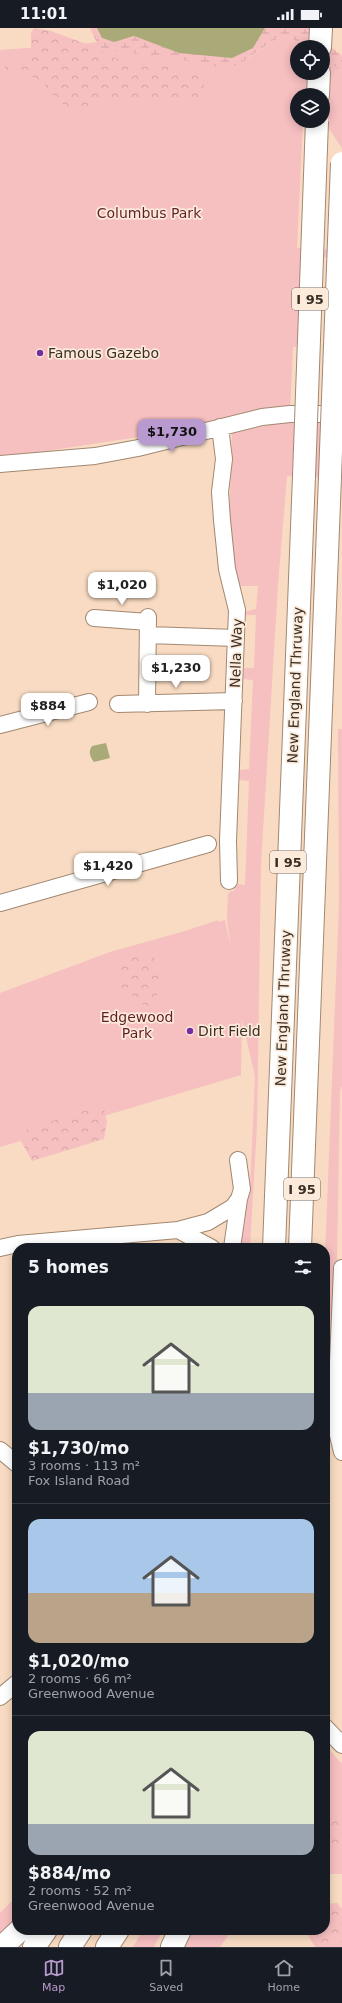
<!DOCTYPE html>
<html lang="en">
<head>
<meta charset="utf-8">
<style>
	body { margin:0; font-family:"DejaVu Sans",sans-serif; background:#242831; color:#f1f3f6; height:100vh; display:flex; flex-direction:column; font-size:15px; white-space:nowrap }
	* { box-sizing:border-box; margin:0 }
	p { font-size:13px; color:#9ea1a6 }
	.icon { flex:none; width:22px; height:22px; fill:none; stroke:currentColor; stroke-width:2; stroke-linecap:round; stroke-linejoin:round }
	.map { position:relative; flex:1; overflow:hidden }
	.panel { position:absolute; left:12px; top:1215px; width:318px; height:692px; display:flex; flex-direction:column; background:#171b24; border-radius:16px; box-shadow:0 2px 10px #0003 }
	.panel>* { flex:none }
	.controls { position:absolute; left:290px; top:12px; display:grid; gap:8px }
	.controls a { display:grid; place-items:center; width:40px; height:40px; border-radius:50%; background:#171b24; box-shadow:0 2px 10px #0003; font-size:20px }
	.price { position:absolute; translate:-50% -34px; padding:0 9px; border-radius:8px; background:#fff; color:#222; font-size:13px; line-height:26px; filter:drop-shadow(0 1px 2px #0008) }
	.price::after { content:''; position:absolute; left:50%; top:24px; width:12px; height:9px; margin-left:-6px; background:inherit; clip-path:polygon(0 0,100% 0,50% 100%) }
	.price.on { background:#b99ad0; color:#111 }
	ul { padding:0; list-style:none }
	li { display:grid; align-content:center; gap:8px; height:212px; padding:0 16px }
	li+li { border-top:1px solid #363941 }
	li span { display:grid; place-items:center; height:124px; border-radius:12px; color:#555 }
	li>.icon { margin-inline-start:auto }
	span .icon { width:72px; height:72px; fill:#fffc; stroke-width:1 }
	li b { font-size:17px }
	h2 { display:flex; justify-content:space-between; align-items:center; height:48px; padding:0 16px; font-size:17px }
	.status { display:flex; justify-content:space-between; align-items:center; height:28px; padding:0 20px; background:#171b24; direction:ltr }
	.status svg { height:11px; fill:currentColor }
	.tab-bar { display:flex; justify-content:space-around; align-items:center; height:56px; border-top:1px solid #363941; background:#171b24; font-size:11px; color:#9ea1a6 }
	.tab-bar a { display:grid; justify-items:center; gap:2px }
	.tab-bar .on { color:#b99ad0 }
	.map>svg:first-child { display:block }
	.green { fill:#f6bfc0 }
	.forest { fill:url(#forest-crowns) }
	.wetland { fill:url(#wetland-marsh) }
	.water { fill:#aaaa79 }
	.pier { fill:#f8dbc2 }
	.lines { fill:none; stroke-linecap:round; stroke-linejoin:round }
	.minor-casing { stroke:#a28871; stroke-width:18 }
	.highway-casing { stroke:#a28871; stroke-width:24 }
	.minor { stroke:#fff; stroke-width:16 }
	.highway { stroke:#fff; stroke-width:22 }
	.highway-bridge-casing { stroke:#a28871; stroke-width:24; stroke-linecap:butt }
	.highway-bridge { stroke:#fff; stroke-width:22 }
	.poi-dot { fill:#752ea1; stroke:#fceadb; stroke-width:1.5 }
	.labels { text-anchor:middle; stroke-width:3.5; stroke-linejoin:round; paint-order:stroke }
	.shield { fill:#fceadb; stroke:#74675c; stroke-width:1 }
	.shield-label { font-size:13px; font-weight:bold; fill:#3a2f25 }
	.park-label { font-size:14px; fill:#621f27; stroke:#fceadb }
	.poi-label { font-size:14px; fill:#3a2f25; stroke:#fceadb; text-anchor:start }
	.street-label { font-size:14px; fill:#3a2f25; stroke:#fceadb }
</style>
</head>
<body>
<div class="status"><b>11:01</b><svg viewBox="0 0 49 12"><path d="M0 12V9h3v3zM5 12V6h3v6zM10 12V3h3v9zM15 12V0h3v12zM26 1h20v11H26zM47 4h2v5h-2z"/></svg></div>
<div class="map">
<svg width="342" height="1919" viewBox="0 0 342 1919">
	<defs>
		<pattern id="forest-crowns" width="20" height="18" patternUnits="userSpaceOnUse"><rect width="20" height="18" fill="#f6bfc0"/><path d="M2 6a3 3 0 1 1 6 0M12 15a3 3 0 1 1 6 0" fill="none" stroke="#d4a4a5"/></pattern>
		<pattern id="wetland-marsh" width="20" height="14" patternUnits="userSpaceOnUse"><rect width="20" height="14" fill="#f6bfc0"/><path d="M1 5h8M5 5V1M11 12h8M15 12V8" fill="none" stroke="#d4a4a5"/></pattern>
	</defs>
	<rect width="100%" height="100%" fill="#f8dbc2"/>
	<path class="green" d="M289,8L305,19H297V45H323V30L342,43V120L323,92V67H306L304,64V67H297V93H303L297,220L342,222V232L324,229L296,319H293L290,386L0,430V22L82,16L129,10L152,27L173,30H249L274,12Z
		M342,394V450L287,448L278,557L261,836L257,1097L250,1220H236L241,1184L250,1161L255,1048L242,992L241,1047L0,1119V965L110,924L185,903L218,892L219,894L225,892L231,920L227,892L228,866L231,863H234L236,856L245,857L249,753L240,752L238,750L239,742L249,741L253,652L243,651L242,643L245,640H254L256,587H245L244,584L256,581L258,558H240L238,556L229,498L232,405L278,395Z
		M338,701H342V1058L340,1063L336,1287L326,1428L329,1460L325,1480V1227L339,876Z
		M325,1717L342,1736V1846H325Z
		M17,1857C17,1881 21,1889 0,1906V1885L13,1872L12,1862Z
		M143,1902H163L154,1919H133Z
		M191,1902H232L220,1919H182Z"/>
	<path class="forest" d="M34,0L51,3L100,21L108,28L131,35L178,40L202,50L205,55L198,70L175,76L115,69L78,82L66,79L55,70L44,56L26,45L7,42L2,35L16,36L31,29V5Z
		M152,924L161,948L154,982L147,986L141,972L120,961L115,935Z
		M103,1077L107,1093L104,1111L32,1133L21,1113L27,1101Z
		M325,1773L332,1791L342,1788V1822L325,1826Z
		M337,1875L342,1881V1919H315L305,1902H325V1876Z
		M214,1902H225L222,1908L212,1913L210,1908Z"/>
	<path class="wetland" d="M90,0H97L102,10L114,14L134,8L180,25L253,20L265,0H311L342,26V43L323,30V19H305L289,8L274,12L238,37L219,39L173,30L100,21Z"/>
	<path class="water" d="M97,0H265L253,20L232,30L179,25L134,8L114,14L102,10Z
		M106,715L110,730L94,734C90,729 88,724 92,718Z"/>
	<path class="pier" d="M309,0H342V28L310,2Z"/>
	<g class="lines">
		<g class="minor-casing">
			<path id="minor" d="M220,399L224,431L220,464L222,492L227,541L237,582L228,813L229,853
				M0,436L95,428L138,420L262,389L290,386H342
				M94,590L148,594
				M148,607L236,610
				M118,676L234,673
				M147,676L148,589
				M0,697L89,674
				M0,875L208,816
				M178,1202L212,1220
				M0,1220L18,1216L178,1202L208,1194L233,1179L239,1171L242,1161L238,1132
				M232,1220L239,1171
				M342,1240L336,1381L338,1407L342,1424
				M0,1422L17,1436
				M0,1669L17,1655
				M325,1699L342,1717"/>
		</g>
		<g class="highway-casing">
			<path id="highway" d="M320,19L321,0
				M318,67L319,45
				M274,1220L304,448
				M300,1220L330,449
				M2,1919L20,1902
				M34,1919L46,1902
				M70,1919L81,1902
				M107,1919L118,1902
				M172,1919L180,1902"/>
		</g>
		<use href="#minor" class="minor"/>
		<use href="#highway" class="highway"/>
		<g class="highway-bridge-casing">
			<path id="highway-bridge" d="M304,448L317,93
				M330,449L342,135"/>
		</g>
		<use href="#highway-bridge" class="highway-bridge"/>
	</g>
	<g class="poi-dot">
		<circle cx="40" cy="325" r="4"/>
		<circle cx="190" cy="1003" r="4"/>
	</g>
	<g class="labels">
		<g class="shield">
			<rect x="292" y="260" width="36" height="22" rx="3"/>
			<rect x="270" y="823" width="36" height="22" rx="3"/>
			<rect x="284" y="1150" width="36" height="22" rx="3"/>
		</g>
		<g class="shield-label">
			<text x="310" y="276">I 95</text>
			<text x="288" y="839">I 95</text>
			<text x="302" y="1166">I 95</text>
		</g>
		<g class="park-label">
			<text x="149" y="190">Columbus Park</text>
			<text x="137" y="994">Edgewood<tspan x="137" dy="16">Park</tspan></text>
		</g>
		<g class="poi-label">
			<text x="48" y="330">Famous Gazebo</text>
			<text x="198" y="1008">Dirt Field</text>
		</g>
		<g class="street-label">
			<text transform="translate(236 625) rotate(-88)" y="5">Nella Way</text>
			<text transform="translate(295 657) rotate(-88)" y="5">New England Thruway</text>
			<text transform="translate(283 980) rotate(-88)" y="5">New England Thruway</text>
		</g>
	</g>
</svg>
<div class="controls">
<a><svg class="icon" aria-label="locate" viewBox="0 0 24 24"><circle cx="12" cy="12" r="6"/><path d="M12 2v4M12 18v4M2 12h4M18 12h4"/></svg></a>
<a><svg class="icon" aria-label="layers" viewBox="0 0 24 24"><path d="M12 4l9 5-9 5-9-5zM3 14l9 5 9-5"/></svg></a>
</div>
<b class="price on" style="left:172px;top:425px">$1,730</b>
<b class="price" style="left:122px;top:578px">$1,020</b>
<b class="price" style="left:176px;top:661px">$1,230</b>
<b class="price" style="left:48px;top:699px">$884</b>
<b class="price" style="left:108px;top:859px">$1,420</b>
<section class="panel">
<h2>5 homes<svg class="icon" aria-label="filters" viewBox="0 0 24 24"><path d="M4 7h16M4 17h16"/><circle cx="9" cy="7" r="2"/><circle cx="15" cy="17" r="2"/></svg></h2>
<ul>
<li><span style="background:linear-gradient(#dfe7d0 70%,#9aa5b1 0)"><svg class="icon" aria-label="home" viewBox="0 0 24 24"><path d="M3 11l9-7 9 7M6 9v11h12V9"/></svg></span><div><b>$1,730/mo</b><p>3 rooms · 113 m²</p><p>Fox Island Road</p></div></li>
<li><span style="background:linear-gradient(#a9c7e8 60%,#b9a48a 0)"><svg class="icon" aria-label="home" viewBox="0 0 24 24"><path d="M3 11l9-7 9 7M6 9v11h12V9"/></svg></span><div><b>$1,020/mo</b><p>2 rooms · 66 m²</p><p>Greenwood Avenue</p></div></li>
<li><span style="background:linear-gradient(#dfe7d0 75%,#9aa5b1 0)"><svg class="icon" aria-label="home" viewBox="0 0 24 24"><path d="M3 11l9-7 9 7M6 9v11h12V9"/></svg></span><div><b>$884/mo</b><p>2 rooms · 52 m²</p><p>Greenwood Avenue</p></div></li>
</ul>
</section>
</div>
<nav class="tab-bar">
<a class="on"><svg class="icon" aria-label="map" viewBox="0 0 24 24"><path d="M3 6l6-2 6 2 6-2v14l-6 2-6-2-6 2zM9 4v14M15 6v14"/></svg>Map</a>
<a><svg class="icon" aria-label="saved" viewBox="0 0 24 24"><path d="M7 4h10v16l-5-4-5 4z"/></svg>Saved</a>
<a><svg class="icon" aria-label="home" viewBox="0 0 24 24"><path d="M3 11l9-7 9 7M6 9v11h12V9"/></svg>Home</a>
</nav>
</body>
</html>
